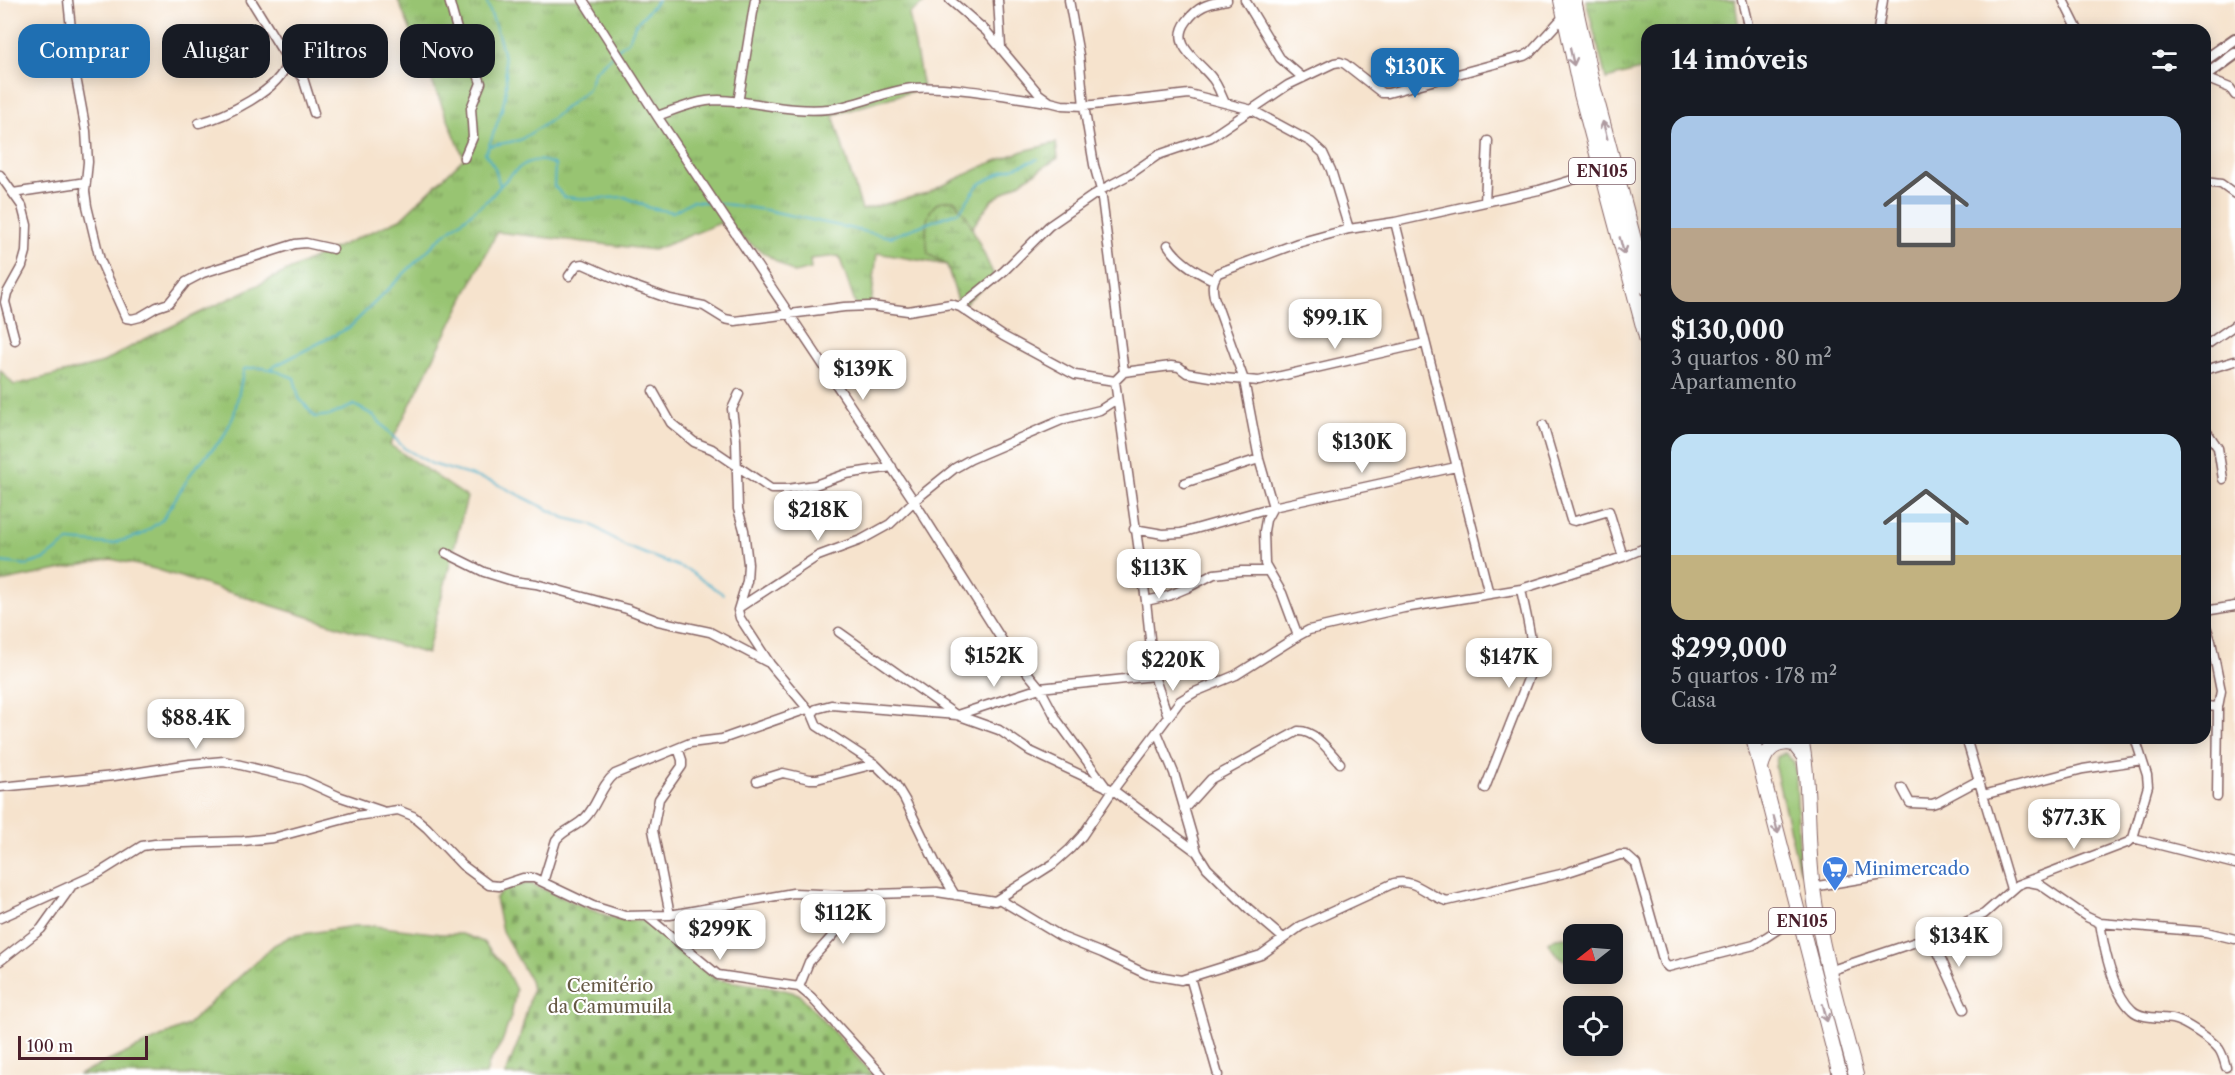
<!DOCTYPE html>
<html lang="pt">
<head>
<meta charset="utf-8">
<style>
	body { margin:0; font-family:"Libre Caslon Text",serif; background:#20242c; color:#f1f3f6; height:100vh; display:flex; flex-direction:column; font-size:22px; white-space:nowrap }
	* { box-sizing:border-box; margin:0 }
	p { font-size:20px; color:#9ea1a6 }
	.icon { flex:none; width:33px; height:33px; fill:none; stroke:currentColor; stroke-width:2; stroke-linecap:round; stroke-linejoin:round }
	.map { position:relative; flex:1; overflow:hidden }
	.panel { position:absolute; left:1641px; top:24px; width:570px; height:720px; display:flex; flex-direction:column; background:#171b24; border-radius:18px; box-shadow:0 3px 15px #0003 }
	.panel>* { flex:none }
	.hud { position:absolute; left:18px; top:24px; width:570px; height:54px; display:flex; gap:12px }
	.needle { width:39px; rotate:253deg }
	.buttons { position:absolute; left:1563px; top:924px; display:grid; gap:12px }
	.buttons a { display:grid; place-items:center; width:60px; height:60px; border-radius:12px; background:#171b24; box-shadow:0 3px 15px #0003; font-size:30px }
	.scale { position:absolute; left:18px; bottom:15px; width:130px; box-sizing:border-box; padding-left:6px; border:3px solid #4a1f2b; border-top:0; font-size:16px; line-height:21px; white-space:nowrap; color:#4a1f2b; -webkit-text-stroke:4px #fff; paint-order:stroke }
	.price { position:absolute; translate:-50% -51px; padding:0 14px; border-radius:12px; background:#fff; color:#222; font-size:20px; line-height:39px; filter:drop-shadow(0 2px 3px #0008) }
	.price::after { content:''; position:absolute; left:50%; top:36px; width:18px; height:14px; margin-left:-9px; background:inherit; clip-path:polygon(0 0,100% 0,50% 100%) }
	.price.current { background:#1f6fb2; color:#fff }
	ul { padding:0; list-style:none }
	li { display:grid; align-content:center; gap:12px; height:318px; padding:0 30px }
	li span { display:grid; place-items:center; height:186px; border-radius:18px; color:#555 }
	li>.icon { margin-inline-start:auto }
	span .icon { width:108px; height:108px; fill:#fffc; stroke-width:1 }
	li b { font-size:26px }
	h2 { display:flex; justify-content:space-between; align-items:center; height:72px; padding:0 30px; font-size:26px }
	.pill { padding:0 21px; border-radius:18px; background:#171b24; box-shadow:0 3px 15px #0003; font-size:21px; line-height:54px }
	.pill.current { background:#1f6fb2; color:#fff }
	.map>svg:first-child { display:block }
	.grass { fill:url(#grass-tufts); stroke:#71724e; stroke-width:1.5 }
	.wetland { fill:url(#wetland-marsh); stroke:#71724e; stroke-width:1.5 }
	.cemetery { fill:url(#cemetery-stones); stroke:#71724e; stroke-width:1.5 }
	.garden { fill:#98c472; stroke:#71724e; stroke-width:1.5 }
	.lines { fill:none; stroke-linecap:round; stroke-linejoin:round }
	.stream { stroke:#49aec8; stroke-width:2 }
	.minor-casing { stroke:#866464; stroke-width:11 }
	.tertiary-casing { stroke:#866464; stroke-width:14 }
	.primary-casing { stroke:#866464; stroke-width:16 }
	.minor { stroke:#fff; stroke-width:8 }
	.tertiary { stroke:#fff; stroke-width:10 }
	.primary { stroke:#fff; stroke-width:14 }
	.oneway { stroke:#ae9aa0 }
	.labels { text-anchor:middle; stroke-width:4.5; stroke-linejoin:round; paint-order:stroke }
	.shield { fill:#fff; stroke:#80626b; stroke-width:1.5 }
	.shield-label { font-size:16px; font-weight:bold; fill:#4a1f2b }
	.shop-label { font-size:18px; fill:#366cbe; stroke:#fff; text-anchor:start }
	.park-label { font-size:18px; fill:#655944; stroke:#fff }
</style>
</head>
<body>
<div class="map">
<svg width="2235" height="1075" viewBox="0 0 2235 1075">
	<defs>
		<pattern id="grass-tufts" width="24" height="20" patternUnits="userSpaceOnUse" patternTransform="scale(1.5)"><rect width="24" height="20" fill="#98c472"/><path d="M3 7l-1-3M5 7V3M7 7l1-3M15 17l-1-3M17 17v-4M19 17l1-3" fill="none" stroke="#7e9f5e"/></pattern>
		<pattern id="wetland-marsh" width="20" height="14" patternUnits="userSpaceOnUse" patternTransform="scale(1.5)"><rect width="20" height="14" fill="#98c472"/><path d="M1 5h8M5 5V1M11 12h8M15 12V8" fill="none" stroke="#7e9f5e"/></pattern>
		<pattern id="cemetery-stones" width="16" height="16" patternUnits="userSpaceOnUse" patternTransform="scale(1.5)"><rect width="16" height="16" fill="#98c472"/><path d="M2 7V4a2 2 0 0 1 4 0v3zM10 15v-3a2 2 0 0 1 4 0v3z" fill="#7e9f5e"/></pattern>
	</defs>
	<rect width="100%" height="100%" fill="#fff"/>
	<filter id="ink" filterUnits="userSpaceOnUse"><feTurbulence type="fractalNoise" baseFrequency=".0167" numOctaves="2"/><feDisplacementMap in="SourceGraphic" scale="12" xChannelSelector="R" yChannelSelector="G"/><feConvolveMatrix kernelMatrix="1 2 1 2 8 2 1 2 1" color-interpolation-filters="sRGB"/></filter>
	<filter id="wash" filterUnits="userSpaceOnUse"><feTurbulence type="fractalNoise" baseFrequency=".008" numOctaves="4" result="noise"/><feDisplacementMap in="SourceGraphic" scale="24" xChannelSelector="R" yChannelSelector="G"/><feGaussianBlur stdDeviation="1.35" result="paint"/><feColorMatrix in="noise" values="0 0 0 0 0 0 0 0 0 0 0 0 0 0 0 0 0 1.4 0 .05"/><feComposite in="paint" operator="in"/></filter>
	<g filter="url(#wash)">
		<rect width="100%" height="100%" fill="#f6e3cd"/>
		<path class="grass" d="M398,0H928L909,14L923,88L833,115L862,210L927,193L988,164L1023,151L1056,143L1058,158L992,200L971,229L995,278L960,307L947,265L877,253L871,306H856L839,256L810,259L811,269L794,273L720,223L654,250L497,232L390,445L467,497L427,654L155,569L111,559L0,582V370L14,385L100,364L143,340L333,249L400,219L464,158Z
			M1586,0H1735L1739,30H1647V68L1606,79Z
			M354,926H374L441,934H462L483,942L504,966L516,990L511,1016L502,1042L489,1063L486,1075H78L187,1025L274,945L291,936Z"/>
		<path class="wetland" d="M954,200L967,217L995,278L960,307L947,265L928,254C926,237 922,212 939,202C943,200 950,201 954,200Z"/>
		<path class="cemetery" d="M529,883L589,909L617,919L645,921L707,973L720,980L777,988L799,994L873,1075H505L519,1040L532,990L530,980L502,931L495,899C504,888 516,885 529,883Z"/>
		<path class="garden" d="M1785,753L1794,762L1796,776L1800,873L1775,768L1777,757Z
			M1566,937L1573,938V960C1561,965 1555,952 1548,943L1556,938Z"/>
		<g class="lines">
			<path class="stream" d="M486,0C495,25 505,50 506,77C508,99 497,124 489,145
				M617,50L629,40L635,25L658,0
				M500,186C517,169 529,152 555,165L554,186L564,197L589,199L625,197L650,208L673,212L692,201L712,203
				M717,203L766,210L890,237L960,211L978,185L1004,171L1038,159
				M271,368L350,327L439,239L490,198L500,186L495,168L485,153L489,146L520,140L548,122L588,89L594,72L613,54
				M0,562L27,565L45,559L69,541L110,544L141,535L162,520L194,469L223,438L234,415L244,369C264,365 277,371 294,378L299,398L315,417L331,415L354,405L373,415L404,448L432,464L493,482L565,518L591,524L625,546L688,570L723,594"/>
		</g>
	</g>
	<g filter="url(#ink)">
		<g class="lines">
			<g class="minor-casing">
				<path id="minor" d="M68,0L76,77L86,131L88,162L85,191L87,206L100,260L126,318L132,319L140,317L157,307L169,303L186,282L203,273L295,244L306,243L333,249
					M251,0L286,57L287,62L303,78L314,113
					M449,0L462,48L476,69L481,83L471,108L473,137L464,158
					M583,0L657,116L914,501L1007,648L1040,688L1057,720L1106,787
					M950,0L986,31L1039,94L1050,102L1062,105L1084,106L1189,94L1252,110L1311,142L1323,153L1331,170L1349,229
					M998,0L1001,47
					M1069,0L1079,55L1084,106L1094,165L1101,190L1124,372
					M1245,0L1280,58L1303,78
					M1742,0L1749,30
					M2063,0L2078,30
					M1878,30L1883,0
					M2205,78L2230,88L2235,95
					M738,103L755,0
					M1225,103C1221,95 1218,85 1212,78C1198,60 1169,45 1187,21C1199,5 1208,4 1227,0
					M657,116C677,109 698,100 719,100C755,101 792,113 828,109C857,106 884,91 913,88C953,85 1008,97 1049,102
					M199,123C224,117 281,90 287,62
					M0,175L22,206L27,225L26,252L22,266L7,293L5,302L15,340
					M2205,182L2221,184L2235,194
					M13,193L86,182
					M1485,202L1488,141
					M1395,222L1489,594
					M1168,245C1178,261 1196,272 1213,280
					M569,276L577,265L583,264L628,284L670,299L704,306L725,319L735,321L844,307L871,306L908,311L951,304L960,307L1003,336L1075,375L1115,381L1124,372L1171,366L1179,367L1187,373L1211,377L1259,381L1425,343
					M960,307L1004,271L1049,226L1101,190L1129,175L1158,155L1211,137L1288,85L1334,63L1340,62L1345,64L1382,93H1388L1524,56L1531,52L1564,16
					M2205,346L2235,325
					M2205,370L2235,361
					M1115,381L1146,601L1154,676L1168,716
					M653,391L671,423L694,442L712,449L771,489H787L815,485L846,474L892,467
					M739,394L732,409L736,440L738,509L744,530L748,564L747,581L738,610L740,618L770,664L812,714L817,726L875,764L896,785L905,800L936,864L955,895
					M1543,425L1571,520L1575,521L1609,511L1623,557
					M2205,429L2218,448L2223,479
					M1184,483L1259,459
					M1134,529L1163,534L1181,533L1273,507L1456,467
					M446,553L484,572L513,581L536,584L627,609L658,621L710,632L767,662
					M1146,601L1168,596L1187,588L1214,574L1241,571H1268
					M740,607L818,556L861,540L890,524L914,501L955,468L971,459L1064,419L1100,410L1117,399
					M2205,611L2235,606
					M2205,623L2211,641L2221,691L2218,707L2217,797
					M839,632L956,715
					M1298,636L1282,593L1265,564L1264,531L1266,520L1273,507L1259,459L1244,380L1214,297C1212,287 1212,282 1218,273L1298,243L1349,229L1395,222L1539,190L1602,171
					M2205,706L2218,707
					M812,714L816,709L831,705L957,715L999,730L1030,751L1113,790L1197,852
					M957,715L1040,688L1154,676
					M1157,732L1174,773L1197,852L1207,868L1249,909L1283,938
					M1966,738L2011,889
					M757,781L783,773L810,779H817L875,764
					M0,787L114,776L190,764L224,761L303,780L338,796L382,811
					M1485,788L1530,674C1536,646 1526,617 1521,589
					M1902,788L1910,803L1932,804L1938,802L1979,780
					M1983,795L2083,769L2142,760
					M1184,809L1211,779L1298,731C1315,730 1329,751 1340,763
					M2133,838L2235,864
					M543,882L556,840C563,830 577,827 586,817C598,804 601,785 615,774L690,743L722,739L807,709
					M2029,882L2039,884L2087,917L2100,923L2206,932L2235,939
					M1812,887L1895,873
					M999,899L1062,937L1102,953L1146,974L1181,980L1261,955L1301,926L1394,883C1416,878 1427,896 1447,901L1565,873L1620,855H1626L1636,864L1664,963L1668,967L1754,945L1789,922L1800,917
					M670,915L653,830L659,799L682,766V760L678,748
					M648,917L718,975L799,987L811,997L882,1075
					M0,918L99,873L142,846L155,844L243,841L273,838L356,816L398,810L413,816L427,828L462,865L489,885L499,886L523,878H534L593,906L625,916L670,915L793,893L845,895L937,892L995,901L1053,864L1070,849L1082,836L1113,790L1180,701L1195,692L1236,675L1298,636L1309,630L1404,608L1521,589L1623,557L1647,547
					M2100,923C2104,948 2112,992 2132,1010C2141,1019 2160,1017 2172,1019C2184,1021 2212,1040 2219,1049C2223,1055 2224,1060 2226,1067
					M1931,937L1964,1009
					M0,961L41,929L71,887
					M1829,971L1931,937L1984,914L2017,885L2129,842L2133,838L2148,786L2147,775L2135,738
					M1190,977L1218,1075
					M799,987L809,962L871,893"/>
			</g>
			<g class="tertiary-casing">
				<path id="tertiary" d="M2205,60L2235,39
					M2205,76L2235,54"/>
			</g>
			<g class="primary-casing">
				<path id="primary" d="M1561,0L1581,94L1647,341
					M1574,0L1591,78L1647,288
					M1753,738L1840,1075
					M1801,738C1811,787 1806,838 1813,888C1821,951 1840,1013 1856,1075
					M1761,768C1765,751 1775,740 1794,744L1804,757"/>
			</g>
			<use href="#minor" class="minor"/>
			<use href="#tertiary" class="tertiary"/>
			<use href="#primary" class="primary"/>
		</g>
		<defs><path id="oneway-shaft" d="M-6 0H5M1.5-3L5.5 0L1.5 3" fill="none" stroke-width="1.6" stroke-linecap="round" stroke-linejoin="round" transform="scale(1.5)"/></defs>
		<g class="oneway">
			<use href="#oneway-shaft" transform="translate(1572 57) rotate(77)"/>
			<use href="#oneway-shaft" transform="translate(1605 130) rotate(-105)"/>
			<use href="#oneway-shaft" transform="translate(1622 246) rotate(75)"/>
			<use href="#oneway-shaft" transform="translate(1776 825) rotate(75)"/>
			<use href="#oneway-shaft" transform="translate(1825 1013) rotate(76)"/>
		</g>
	</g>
	<defs>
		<g id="supermarket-pin" transform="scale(1.35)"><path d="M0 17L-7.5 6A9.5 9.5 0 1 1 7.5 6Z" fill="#3f7fe0" stroke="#fff"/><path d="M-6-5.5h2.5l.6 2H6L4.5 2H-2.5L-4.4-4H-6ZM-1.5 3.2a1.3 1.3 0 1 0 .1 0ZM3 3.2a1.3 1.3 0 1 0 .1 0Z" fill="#fff"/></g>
	</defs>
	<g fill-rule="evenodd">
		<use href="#supermarket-pin" x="1835" y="869"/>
	</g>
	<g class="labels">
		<g class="shield">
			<rect x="1569" y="158" width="66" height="26" rx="4.5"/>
			<rect x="1769" y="908" width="66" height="26" rx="4.5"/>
		</g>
		<g class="shield-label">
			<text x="1602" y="177">EN105</text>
			<text x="1802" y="927">EN105</text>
		</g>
		<g class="shop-label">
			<text x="1854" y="875">Minimercado</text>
		</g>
		<g class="park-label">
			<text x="610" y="992">Cemitério<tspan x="610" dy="21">da Camumuila</tspan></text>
		</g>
	</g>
</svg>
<div class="buttons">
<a><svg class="needle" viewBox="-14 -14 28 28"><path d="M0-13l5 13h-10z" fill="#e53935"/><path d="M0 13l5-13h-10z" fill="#9ea1a6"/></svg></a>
<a><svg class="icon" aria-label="locate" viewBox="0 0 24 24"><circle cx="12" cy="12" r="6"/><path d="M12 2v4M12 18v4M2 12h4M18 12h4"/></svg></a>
</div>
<div class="scale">100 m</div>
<b class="price current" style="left:1415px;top:99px">$130K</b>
<b class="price" style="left:1335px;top:350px">$99.1K</b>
<b class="price" style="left:863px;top:401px">$139K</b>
<b class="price" style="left:1362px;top:474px">$130K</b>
<b class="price" style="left:818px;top:542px">$218K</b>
<b class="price" style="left:1159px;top:600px">$113K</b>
<b class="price" style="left:994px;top:688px">$152K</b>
<b class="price" style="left:1509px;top:689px">$147K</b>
<b class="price" style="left:1173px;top:692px">$220K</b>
<b class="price" style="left:196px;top:750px">$88.4K</b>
<b class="price" style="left:2074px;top:850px">$77.3K</b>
<b class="price" style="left:843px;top:945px">$112K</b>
<b class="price" style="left:720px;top:961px">$299K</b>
<b class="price" style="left:1959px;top:968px">$134K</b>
<div class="hud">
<a class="pill current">Comprar</a>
<a class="pill">Alugar</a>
<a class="pill">Filtros</a>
<a class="pill">Novo</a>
</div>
<section class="panel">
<h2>14 imóveis<svg class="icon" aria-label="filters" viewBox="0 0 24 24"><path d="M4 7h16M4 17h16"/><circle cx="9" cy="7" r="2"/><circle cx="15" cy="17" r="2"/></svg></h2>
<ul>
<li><span style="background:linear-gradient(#a9c7e8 60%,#b9a48a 0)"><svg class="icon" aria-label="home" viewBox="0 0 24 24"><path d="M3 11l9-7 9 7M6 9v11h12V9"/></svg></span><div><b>$130,000</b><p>3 quartos · 80 m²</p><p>Apartamento</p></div></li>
<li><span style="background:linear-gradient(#bfe0f5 65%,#c2b280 0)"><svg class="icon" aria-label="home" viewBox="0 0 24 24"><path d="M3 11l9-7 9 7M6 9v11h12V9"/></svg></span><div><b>$299,000</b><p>5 quartos · 178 m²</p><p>Casa</p></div></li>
</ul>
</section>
</div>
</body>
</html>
